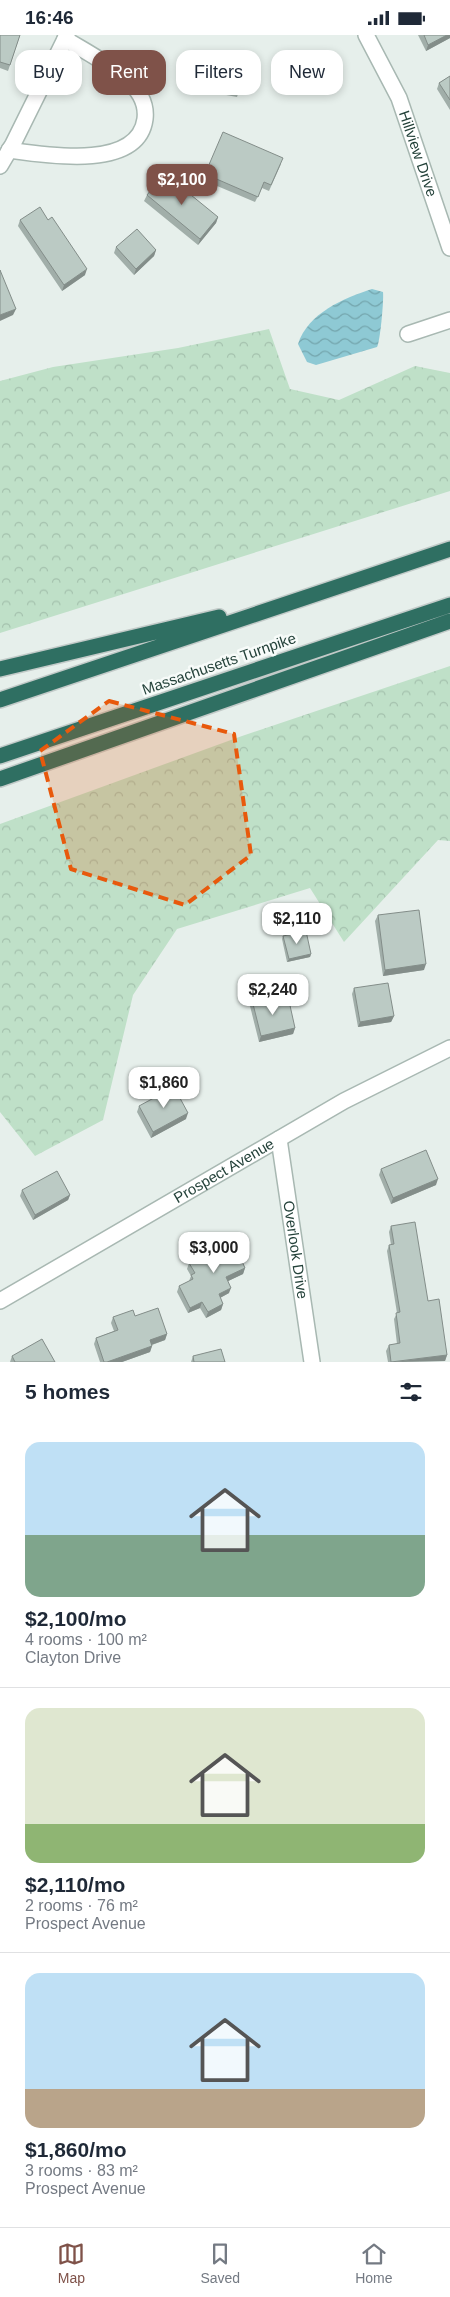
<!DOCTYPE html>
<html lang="en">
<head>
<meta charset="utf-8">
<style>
	body { margin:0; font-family:Arial,sans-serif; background:#f6f6f7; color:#1f2937; height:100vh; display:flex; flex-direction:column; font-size:19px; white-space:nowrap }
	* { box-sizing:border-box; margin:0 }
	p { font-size:16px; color:#747a83 }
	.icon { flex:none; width:28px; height:28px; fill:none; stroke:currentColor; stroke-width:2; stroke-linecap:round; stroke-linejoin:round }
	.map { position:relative; height:1327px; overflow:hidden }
	.details { display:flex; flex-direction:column; background:#fff; flex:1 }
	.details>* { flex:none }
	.banner { position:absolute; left:15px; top:15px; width:420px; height:45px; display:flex; gap:10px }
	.price { position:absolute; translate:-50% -42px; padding:0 11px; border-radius:10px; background:#fff; color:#222; font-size:16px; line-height:32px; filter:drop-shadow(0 1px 2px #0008) }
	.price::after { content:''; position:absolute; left:50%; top:30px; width:15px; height:11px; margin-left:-8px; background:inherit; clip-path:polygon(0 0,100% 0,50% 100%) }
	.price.current { background:#7f5249; color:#fff }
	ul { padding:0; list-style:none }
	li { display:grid; align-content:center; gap:10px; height:265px; padding:0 25px }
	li+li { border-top:1px solid #e0e1e3 }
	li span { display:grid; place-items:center; height:155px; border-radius:15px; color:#555 }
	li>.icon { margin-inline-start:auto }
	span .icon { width:90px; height:90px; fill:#fffc; stroke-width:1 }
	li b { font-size:21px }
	h2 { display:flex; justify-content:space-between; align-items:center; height:60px; padding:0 25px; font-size:21px }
	.tag { padding:0 18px; border-radius:15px; background:#fff; box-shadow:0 2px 8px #0003; font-size:18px; line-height:45px }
	.tag.current { background:#7f5249; color:#fff }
	.status { display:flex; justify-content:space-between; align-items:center; height:35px; padding:0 25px; background:#fff; direction:ltr }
	.status svg { height:14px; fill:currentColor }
	.dock { display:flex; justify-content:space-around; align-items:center; height:70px; border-top:1px solid #e0e1e3; background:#fff; font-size:14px; color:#747a83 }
	.dock a { display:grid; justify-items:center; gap:2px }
	.dock .current { color:#7f5249 }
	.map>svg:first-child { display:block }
	.forest { fill:url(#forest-crowns) }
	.water { fill:url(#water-waves) }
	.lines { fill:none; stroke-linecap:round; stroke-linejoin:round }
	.minor-casing { stroke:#a8b8b2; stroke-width:18 }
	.highway-casing { stroke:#c2cac8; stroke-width:18 }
	.minor { stroke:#fff; stroke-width:15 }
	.highway { stroke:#2f6f62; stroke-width:15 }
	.wall { fill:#a1aea9 }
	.shaded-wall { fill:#838d89 }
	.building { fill:#bbcac4; stroke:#838d89 }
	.marked { fill:#e8590c; fill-opacity:0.2; stroke:#e8590c; stroke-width:4; stroke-dasharray:10 6; stroke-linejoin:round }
	.labels { text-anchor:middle; stroke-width:5; stroke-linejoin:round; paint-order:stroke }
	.street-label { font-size:15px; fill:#24423a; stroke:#f7fbf9 }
</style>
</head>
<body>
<div class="status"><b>16:46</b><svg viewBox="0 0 49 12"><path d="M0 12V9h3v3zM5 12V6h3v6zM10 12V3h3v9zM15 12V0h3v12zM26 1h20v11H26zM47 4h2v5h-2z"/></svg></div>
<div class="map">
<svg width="450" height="1327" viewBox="0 0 450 1327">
	<defs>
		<pattern id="forest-crowns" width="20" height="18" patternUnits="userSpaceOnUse" patternTransform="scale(1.25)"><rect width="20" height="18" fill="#bfe0c8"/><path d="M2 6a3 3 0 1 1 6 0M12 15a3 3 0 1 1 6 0" fill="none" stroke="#a4c1ad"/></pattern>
		<pattern id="water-waves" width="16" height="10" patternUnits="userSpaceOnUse" patternTransform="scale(1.25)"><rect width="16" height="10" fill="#8ec9d4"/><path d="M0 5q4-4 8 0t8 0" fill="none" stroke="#74a5ad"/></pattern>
	</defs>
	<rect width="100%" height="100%" fill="#e6efeb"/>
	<path class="forest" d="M269,294L290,354L339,365L415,331L450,338V456L0,598V346L53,332L178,313Z
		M450,631V806L438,805L344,907L310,853L177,894L133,960L103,1085L35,1121L0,1077V789L242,701Z"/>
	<path class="water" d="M372,254L383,257C384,265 380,307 377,312L316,330L307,327L298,309C308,278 344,263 372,254Z"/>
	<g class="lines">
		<g class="minor-casing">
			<g id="minor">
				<path id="s1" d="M366,0L399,63L450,213"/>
				<path d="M9,115C45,120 138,136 145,84C147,68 138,54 126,44C110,29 85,16 65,4"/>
				<path d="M0,131L13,109L67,0"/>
				<path d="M408,299L450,285"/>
				<path id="s2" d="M279,1104L312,1327"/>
				<path id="s3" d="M0,1266L344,1066L450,1013"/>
			</g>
		</g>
		<g class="highway-casing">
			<path id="highway" d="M0,634L219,582
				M0,665L450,514
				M0,721L450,570
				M0,744L450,586"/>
		</g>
		<use href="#minor" class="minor"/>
		<use href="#highway" class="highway"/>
	</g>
	<path class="wall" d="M0,0H20L8,36L0,33Z
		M418,0H450V3L426,16Z
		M202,20L239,56L237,62L194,54L200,26Z
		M450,41V75L437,54L439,48Z
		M281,129L269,156L262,153L255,167L203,145L205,139Z
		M147,160L218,182L216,188L198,210L144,166Z
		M20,185L85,240L62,256L18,191Z
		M116,212L156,215L154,221L134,240L114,218Z
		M378,880L424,935L383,941L375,886Z
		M283,901L311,919L310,922L287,927L282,904Z
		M354,953L394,981L391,987L358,992L352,959Z
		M252,965L272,970L295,993L293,999L259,1007L250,971Z
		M139,1071L186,1084L151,1103L137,1077Z
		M381,1134L436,1150L391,1169L379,1140Z
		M22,1155L70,1160L68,1165L33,1185L20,1161Z
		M391,1191L428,1266L447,1320L445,1326L388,1327L386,1316L389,1310L397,1309L394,1284L397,1278L387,1216L389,1210H391L389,1197Z
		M221,1212L246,1224L242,1226L245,1233L243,1239L228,1246L229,1258L220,1263L223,1269L221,1275L206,1283L200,1273L188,1278L177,1257L179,1251L189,1246L191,1241L187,1234L189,1228L198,1223L200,1218Z
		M135,1281L167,1299L165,1305L152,1310V1311L150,1317L122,1327H100L94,1309L96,1303L114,1296L111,1288L113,1282Z
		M12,1321L55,1327H10Z
		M193,1321L225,1327H191Z"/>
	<path class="shaded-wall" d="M447,0H450V3L426,16L428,10Z
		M218,182L216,188L198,210L200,204Z
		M156,215L154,221L134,240L136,234Z
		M87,234L85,240L62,256L64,250Z
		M16,274L13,280L0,286V280Z
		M311,919L310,922L287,927L289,924Z
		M426,929L424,935L383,941L385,935Z
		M394,981L391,987L358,992L360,987Z
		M295,993L293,999L259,1007L261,1001Z
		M188,1078L186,1084L151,1103L153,1097Z
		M438,1144L436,1150L391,1169L393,1163Z
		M70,1160L68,1165L33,1185L35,1180Z
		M248,1218L246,1224L238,1228L240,1222Z
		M245,1233L243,1239L224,1248L226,1242Z
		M231,1253L229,1258L216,1265L219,1259Z
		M202,1267L200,1273L188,1278L190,1273Z
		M223,1269L221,1275L206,1283L208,1277Z
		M167,1299L165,1305L148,1311L150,1305Z
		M152,1311L150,1317L122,1327H107Z
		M447,1320L445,1326L395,1327Z"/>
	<path class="building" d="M0,0H20L10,30L0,27Z
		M424,0H447L428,10Z
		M202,20L244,28L239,56L196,49Z
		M450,41V65L439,48Z
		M223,97L283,123L271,150L264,147L258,162L205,139Z
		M164,138L218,182L200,204L147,160Z
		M40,172L48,185L52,182L87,234L64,250L20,185Z
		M137,194L156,215L136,234L116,212Z
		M0,235L16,274L0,280Z
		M419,875L426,929L385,935L378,880Z
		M306,896L311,919L289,924L283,901Z
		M388,948L394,981L360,987L354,953Z
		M270,961L272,970L289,966L295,993L261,1001L252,965Z
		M174,1052L188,1078L153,1097L139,1071Z
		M426,1115L438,1144L393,1163L381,1134Z
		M57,1136L70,1160L35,1180L22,1155Z
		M415,1187L428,1266L439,1264L447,1320L391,1327L389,1310L400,1308L396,1278L400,1277L389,1210L394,1209L391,1191Z
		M240,1202L248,1218L240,1222L245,1233L226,1242L231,1253L219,1259L223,1269L208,1277L202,1267L190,1273L179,1251L193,1244L191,1240L195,1238L189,1228L202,1221L200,1218L219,1209L221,1212Z
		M158,1273L167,1299L150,1305L152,1311L107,1327H104L96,1303L118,1295L113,1282L133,1275L135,1281Z
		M42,1304L55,1327H15L12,1321Z
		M221,1314L225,1327H194L193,1321Z"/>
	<path class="marked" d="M109,666L234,699L251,820L185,870L71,834L40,716Z"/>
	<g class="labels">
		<g class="street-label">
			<text dy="5" stroke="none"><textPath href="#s1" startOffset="130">Hillview Drive</textPath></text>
			<text transform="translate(219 629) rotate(-19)" y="5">Massachusetts Turnpike</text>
			<text dy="5" stroke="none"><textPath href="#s3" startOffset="259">Prospect Avenue</textPath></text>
			<text dy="5" stroke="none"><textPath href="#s2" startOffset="112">Overlook Drive</textPath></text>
		</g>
	</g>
</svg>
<b class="price current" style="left:182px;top:171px">$2,100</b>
<b class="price" style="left:297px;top:910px">$2,110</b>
<b class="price" style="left:273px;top:981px">$2,240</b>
<b class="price" style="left:164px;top:1074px">$1,860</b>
<b class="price" style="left:214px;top:1239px">$3,000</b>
<div class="banner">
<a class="tag">Buy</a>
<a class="tag current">Rent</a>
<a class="tag">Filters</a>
<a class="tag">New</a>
</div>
</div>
<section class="details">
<h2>5 homes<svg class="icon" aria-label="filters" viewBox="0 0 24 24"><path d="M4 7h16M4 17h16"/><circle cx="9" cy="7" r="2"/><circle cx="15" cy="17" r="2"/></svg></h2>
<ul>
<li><span style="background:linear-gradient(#bfe0f5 60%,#7fa58c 0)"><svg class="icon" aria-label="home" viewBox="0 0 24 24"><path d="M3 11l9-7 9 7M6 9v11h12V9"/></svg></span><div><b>$2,100/mo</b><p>4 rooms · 100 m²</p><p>Clayton Drive</p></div></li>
<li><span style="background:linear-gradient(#dfe7d0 75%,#8fb573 0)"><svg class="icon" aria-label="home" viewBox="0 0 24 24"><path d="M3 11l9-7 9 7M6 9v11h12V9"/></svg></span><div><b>$2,110/mo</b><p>2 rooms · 76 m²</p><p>Prospect Avenue</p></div></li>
<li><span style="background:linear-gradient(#bfe0f5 75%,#b9a48a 0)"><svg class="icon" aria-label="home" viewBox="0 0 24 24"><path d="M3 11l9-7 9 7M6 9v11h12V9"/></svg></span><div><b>$1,860/mo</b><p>3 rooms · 83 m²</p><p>Prospect Avenue</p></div></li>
</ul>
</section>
<nav class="dock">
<a class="current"><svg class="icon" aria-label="map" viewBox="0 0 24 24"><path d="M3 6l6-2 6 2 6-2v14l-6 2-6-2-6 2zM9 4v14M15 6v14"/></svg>Map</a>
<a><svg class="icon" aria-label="saved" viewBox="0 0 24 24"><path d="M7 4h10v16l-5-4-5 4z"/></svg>Saved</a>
<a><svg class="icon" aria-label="home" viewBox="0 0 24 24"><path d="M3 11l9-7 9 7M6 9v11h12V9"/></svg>Home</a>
</nav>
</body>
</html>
